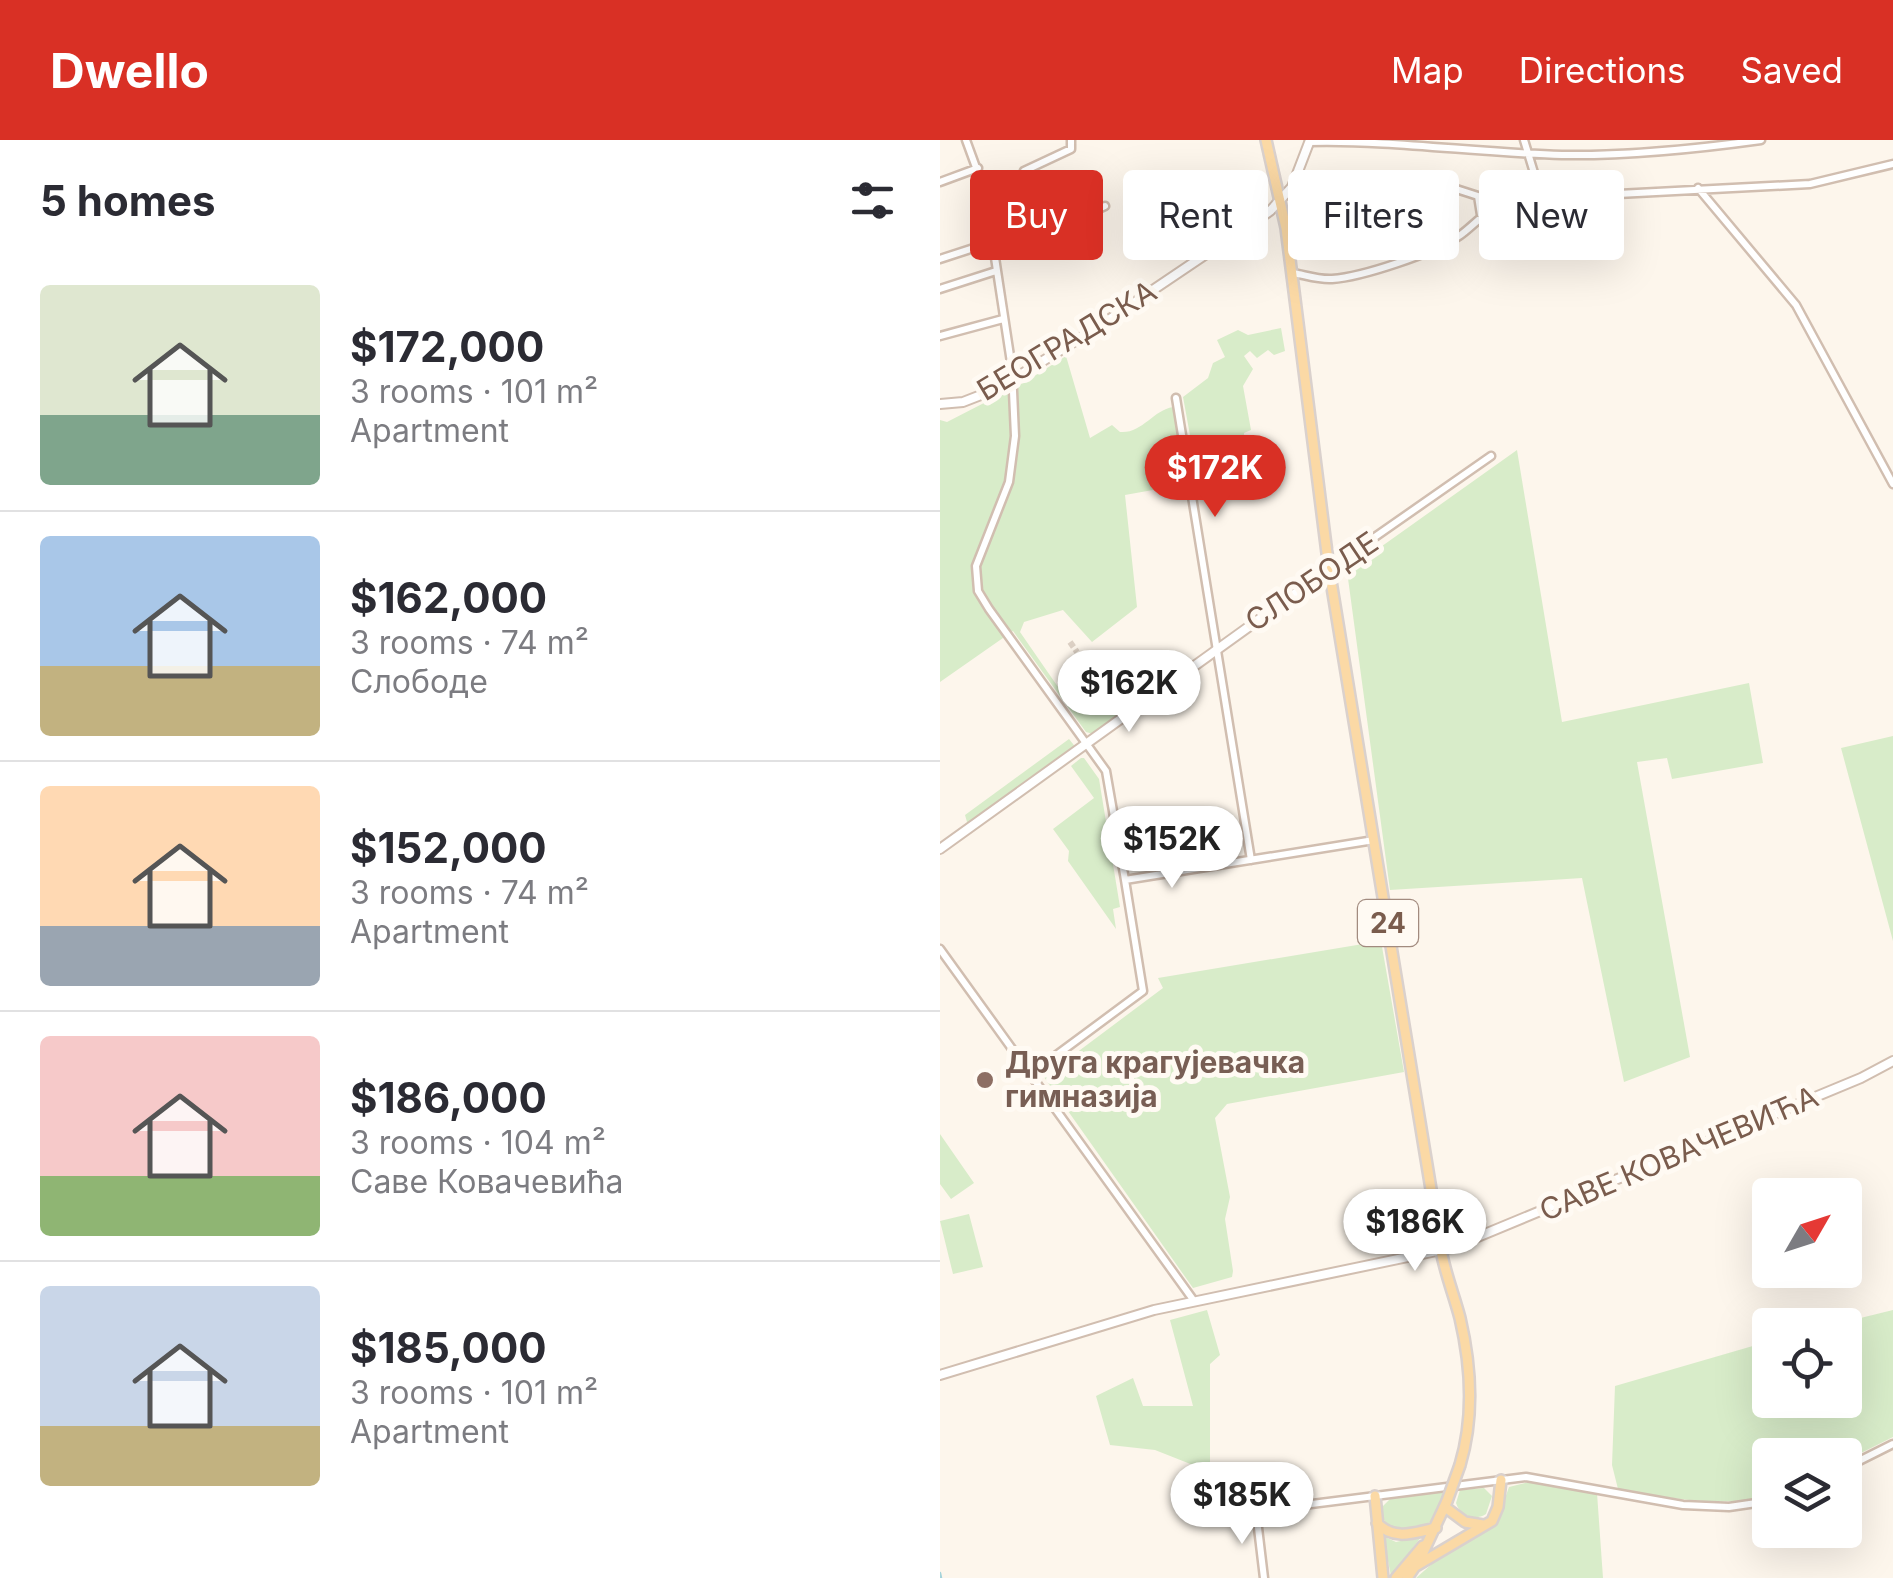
<!DOCTYPE html>
<html lang="en">
<head>
<meta charset="utf-8">
<style>
	body { margin:0; font-family:Inter,sans-serif; background:#f2f2f3; color:#2b2b33; height:100vh; display:flex; flex-direction:column; font-size:38px; white-space:nowrap }
	* { box-sizing:border-box; margin:0 }
	p { font-size:32px; color:#7c7c81 }
	.icon { flex:none; width:55px; height:55px; fill:none; stroke:currentColor; stroke-width:2; stroke-linecap:round; stroke-linejoin:round }
	.map { position:relative; flex:1; overflow:hidden }
	.details { display:flex; flex-direction:column; background:#fff; width:940px }
	.details>* { flex:none }
	.banner { position:absolute; left:30px; top:30px; width:772px; height:90px; display:flex; gap:20px }
	.needle { width:65px; rotate:51deg }
	.controls { position:absolute; left:812px; top:1038px; display:grid; gap:20px }
	.controls a { display:grid; place-items:center; width:110px; height:110px; border-radius:10px; background:#fff; box-shadow:0 10px 40px #0002; font-size:50px }
	.price { position:absolute; translate:-50% -85px; padding:0 22px; border-radius:35px; background:#fff; color:#222; font-size:32px; line-height:65px; filter:drop-shadow(0 2px 5px #0008) }
	.price::after { content:''; position:absolute; left:50%; top:60px; width:30px; height:22px; margin-left:-15px; background:inherit; clip-path:polygon(0 0,100% 0,50% 100%) }
	.price.current { background:#d93025; color:#fff }
	ul { padding:0; list-style:none }
	li { display:flex; align-items:center; gap:30px; height:250px; padding:0 40px }
	li+li { border-top:2px solid #e1e1e2 }
	li span { display:grid; place-items:center; flex:none; width:280px; height:200px; border-radius:10px; color:#555 }
	li>.icon { margin-inline-start:auto }
	span .icon { width:120px; height:120px; fill:#fffc; stroke-width:1 }
	li b { font-size:42px }
	h2 { display:flex; justify-content:space-between; align-items:center; height:120px; padding:0 40px; font-size:42px }
	.chip { padding:0 35px; border-radius:10px; background:#fff; box-shadow:0 10px 40px #0002; font-size:35px; line-height:90px }
	.chip.current { background:#d93025; color:#fff }
	header { display:flex; align-items:center; gap:60px; box-sizing:border-box; height:140px; padding:0 50px; background:#d93025; color:#fff }
	header strong { font-size:48px }
	nav { display:flex; gap:55px; margin-inline-start:auto; font-size:35px }
	main { display:flex; flex:1; min-height:0 }
	.map>svg:first-child { display:block }
	.green { fill:#d8ecc9 }
	.lines { fill:none; stroke-linecap:round; stroke-linejoin:round }
	.stream { stroke:#a5d3da; stroke-width:2.5 }
	.minor-tunnel { stroke:#dcd0c4; stroke-width:6; stroke-dasharray:6 3; stroke-linecap:butt }
	.minor-casing { stroke:#d1beb0; stroke-width:11 }
	.tertiary-casing { stroke:#d1beb0; stroke-width:12 }
	.primary-casing { stroke:#dad1cd; stroke-width:14 }
	.minor { stroke:#fff; stroke-width:6 }
	.tertiary { stroke:#fff; stroke-width:8 }
	.primary { stroke:#fbd9a5; stroke-width:9 }
	.primary-bridge-casing { stroke:#dad1cd; stroke-width:14; stroke-linecap:butt }
	.primary-bridge { stroke:#fbd9a5; stroke-width:9 }
	.education-dot { fill:#8d6e63; stroke:#fffaf3; stroke-width:4 }
	.labels { text-anchor:middle; stroke-width:10; stroke-linejoin:round; paint-order:stroke }
	.shield { fill:#fffaf3; stroke:#a28b7f; stroke-width:2.5 }
	.shield-label { font-size:28px; font-weight:bold; fill:#7a5c4d }
	.street-label { font-size:30px; fill:#7a5c4d; stroke:#fffaf3 }
	.education-label { font-size:30px; font-weight:bold; fill:#785e54; stroke:#fffaf3; text-anchor:start }
</style>
</head>
<body>
<header>
<strong>Dwello</strong>
<nav><a>Map</a><a>Directions</a><a>Saved</a></nav>
</header>
<main>
<section class="details">
<h2>5 homes<svg class="icon" aria-label="filters" viewBox="0 0 24 24"><path d="M4 7h16M4 17h16"/><circle cx="9" cy="7" r="2"/><circle cx="15" cy="17" r="2"/></svg></h2>
<ul>
<li><span style="background:linear-gradient(#dfe7d0 65%,#7fa58c 0)"><svg class="icon" aria-label="home" viewBox="0 0 24 24"><path d="M3 11l9-7 9 7M6 9v11h12V9"/></svg></span><div><b>$172,000</b><p>3 rooms · 101 m²</p><p>Apartment</p></div></li>
<li><span style="background:linear-gradient(#a9c7e8 65%,#c2b280 0)"><svg class="icon" aria-label="home" viewBox="0 0 24 24"><path d="M3 11l9-7 9 7M6 9v11h12V9"/></svg></span><div><b>$162,000</b><p>3 rooms · 74 m²</p><p>Слободе</p></div></li>
<li><span style="background:linear-gradient(#ffd9b3 70%,#9aa5b1 0)"><svg class="icon" aria-label="home" viewBox="0 0 24 24"><path d="M3 11l9-7 9 7M6 9v11h12V9"/></svg></span><div><b>$152,000</b><p>3 rooms · 74 m²</p><p>Apartment</p></div></li>
<li><span style="background:linear-gradient(#f6c9c9 70%,#8fb573 0)"><svg class="icon" aria-label="home" viewBox="0 0 24 24"><path d="M3 11l9-7 9 7M6 9v11h12V9"/></svg></span><div><b>$186,000</b><p>3 rooms · 104 m²</p><p>Саве Ковачевића</p></div></li>
<li><span style="background:linear-gradient(#c9d6e8 70%,#c2b280 0)"><svg class="icon" aria-label="home" viewBox="0 0 24 24"><path d="M3 11l9-7 9 7M6 9v11h12V9"/></svg></span><div><b>$185,000</b><p>3 rooms · 101 m²</p><p>Apartment</p></div></li>
</ul>
</section>
<div class="map">
<svg width="953" height="1438" viewBox="0 0 953 1438">
	<rect width="100%" height="100%" fill="#fdf6ec"/>
	<path class="green" d="M341,188L345,211L334,215L328,210L317,218L310,211L304,216L313,229L303,246L311,290L304,293L306,319L256,328L243,257L268,238L273,223L285,217L277,200L298,190L308,195Z
		M126,216L150,298L172,285L180,292C202,294 213,270 233,267L246,337L235,346L185,355L197,467L152,502L123,470L84,482L80,492L127,560L131,558L169,566L177,577L153,594L146,592L73,491L0,542V280L7,282L85,242Z
		M577,310L622,582L809,543L823,623L732,639L727,618L697,622L750,917L684,942L642,738L450,750L407,431Z
		M953,596V801L901,608Z
		M129,599L137,609L29,689L25,675Z
		M141,618H144L159,639L180,767L173,769L176,789L128,721L129,711L113,689L154,658L131,626Z
		M441,801L464,932L287,964L275,978L290,1057L285,1079L293,1131L292,1137L253,1148L104,937L223,848L218,838Z
		M0,994L34,1043L11,1059L0,1044Z
		M29,1074L43,1127L13,1134L0,1081Z
		M267,1170L280,1215L270,1224V1371L258,1368L260,1362L258,1327L215,1310L170,1305L156,1256L193,1238L203,1266H253L230,1180Z
		M953,1170V1297L905,1321V1315H830V1356C778,1368 730,1358 678,1349L672,1325L675,1246L830,1201V1260H905V1185H892Z
		M589,1342L657,1353L663,1438H476L502,1415L556,1384L569,1347Z
		M544,1348L552,1356L546,1374C535,1381 520,1376 516,1363L520,1350Z
		M504,1352C500,1361 496,1376 489,1383C470,1398 438,1393 443,1366L450,1359Z
		M443,1396L456,1402L482,1396L451,1436Z"/>
	<g class="lines">
		<path class="stream" d="M0,1433L1,1438"/>
		<path class="minor-tunnel" d="M130,502L137,512"/>
		<g class="minor-casing">
			<path id="minor" d="M26,0L45,52L72,229L75,296L69,342L36,426L38,451L49,469L166,631L185,740L434,700
				M584,0L595,36
				M369,2C454,0 538,13 622,15C688,16 756,9 821,0
				M0,42L38,28
				M507,46L538,56L541,75
				M758,48L856,165L953,344
				M96,98L84,31L131,9V0
				M53,111L80,105L165,66
				M0,119L52,102
				M353,133C365,135 379,140 392,139C422,137 494,113 519,96C532,87 541,75 556,68L659,55L870,44L953,24
				M0,149L56,131
				M0,196L63,179
				M236,258L311,720
				M389,429L551,316
				M0,809L254,1161
				M91,934L203,851L185,740
				M905,1328L953,1304
				M324,1438L316,1371L586,1337L743,1365L789,1367L830,1361"/>
		</g>
		<g class="tertiary-casing">
			<path id="tertiary" d="M0,264L23,262L59,248L158,187L330,71L352,47L370,0
				M0,709L389,429
				M0,1235L214,1170L511,1108L921,938L953,921"/>
		</g>
		<g class="primary-casing">
			<path id="primary" d="M326,0L346,88L389,429L501,1110C505,1133 514,1155 520,1178C531,1225 534,1278 520,1325
				M435,1356L443,1438
				M505,1367L525,1382L543,1385
				M437,1383C454,1401 473,1393 496,1388
				M476,1426L552,1381L558,1367L561,1340
				M456,1438L483,1406
				M467,1438L480,1419L507,1361"/>
		</g>
		<use href="#minor" class="minor"/>
		<use href="#tertiary" class="tertiary"/>
		<use href="#primary" class="primary"/>
		<g class="primary-bridge-casing">
			<path id="primary-bridge" d="M507,1361L520,1325"/>
		</g>
		<use href="#primary-bridge" class="primary-bridge"/>
	</g>
	<circle class="education-dot" cx="45" cy="940" r="10"/>
	<g class="labels">
		<rect class="shield" x="418" y="760" width="60" height="46" rx="8"/>
		<g class="shield-label">
			<text x="448" y="793">24</text>
		</g>
		<g class="street-label">
			<text transform="translate(127 201) rotate(-31)" y="10">БЕОГРАДСКА</text>
			<text transform="translate(372 442) rotate(-34)" y="10">СЛОБОДЕ</text>
			<text transform="translate(739 1014) rotate(-23)" y="10">САВЕ КОВАЧЕВИЋА</text>
		</g>
		<g class="education-label">
			<text x="65" y="933">Друга крагујевачка<tspan x="65" dy="34">гимназија</tspan></text>
		</g>
	</g>
</svg>
<div class="controls">
<a><svg class="needle" viewBox="-14 -14 28 28"><path d="M0-13l5 13h-10z" fill="#e53935"/><path d="M0 13l5-13h-10z" fill="#7c7c81"/></svg></a>
<a><svg class="icon" aria-label="locate" viewBox="0 0 24 24"><circle cx="12" cy="12" r="6"/><path d="M12 2v4M12 18v4M2 12h4M18 12h4"/></svg></a>
<a><svg class="icon" aria-label="layers" viewBox="0 0 24 24"><path d="M12 4l9 5-9 5-9-5zM3 14l9 5 9-5"/></svg></a>
</div>
<b class="price current" style="left:275px;top:380px">$172K</b>
<b class="price" style="left:189px;top:595px">$162K</b>
<b class="price" style="left:232px;top:751px">$152K</b>
<b class="price" style="left:475px;top:1134px">$186K</b>
<b class="price" style="left:302px;top:1407px">$185K</b>
<div class="banner">
<a class="chip current">Buy</a>
<a class="chip">Rent</a>
<a class="chip">Filters</a>
<a class="chip">New</a>
</div>
</div>
</main>
</body>
</html>
